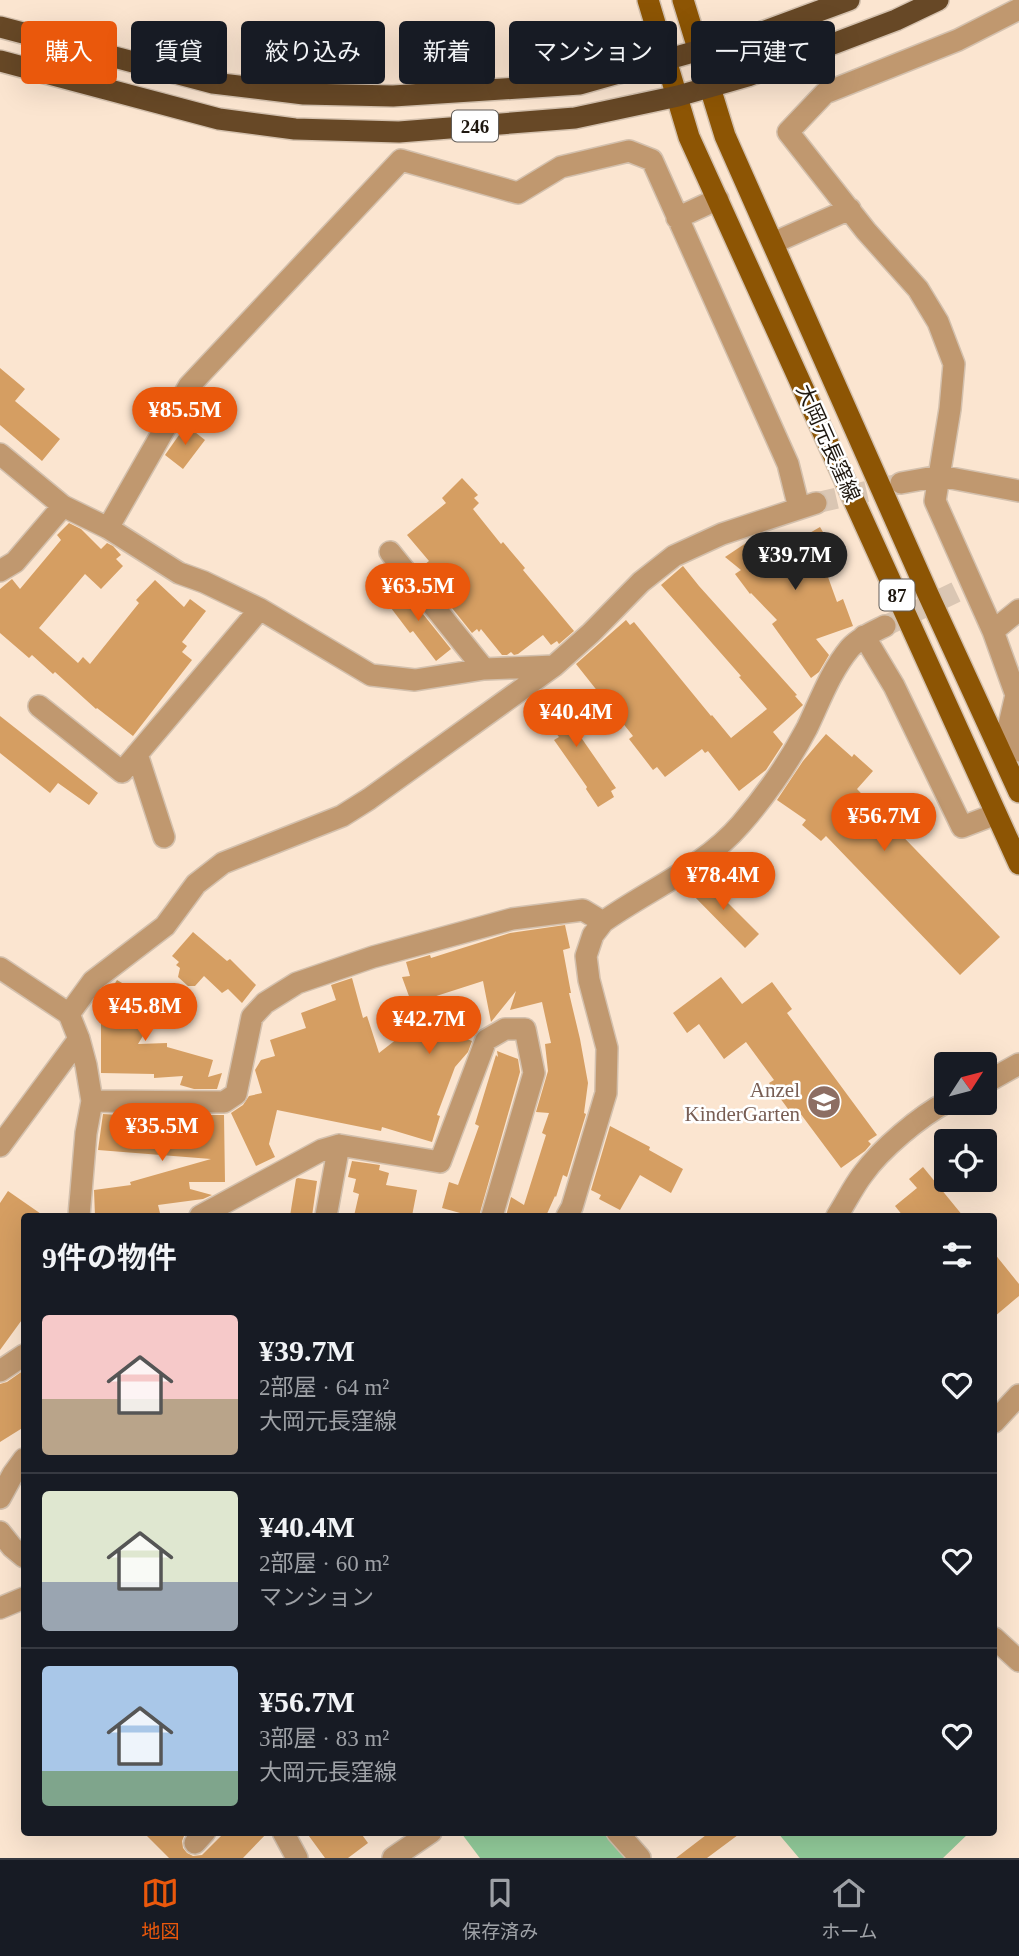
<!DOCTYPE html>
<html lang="ja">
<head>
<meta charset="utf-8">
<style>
	body { margin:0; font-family:"Times New Roman","Noto Sans JP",serif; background:#242831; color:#f1f3f6; height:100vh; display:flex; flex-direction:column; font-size:26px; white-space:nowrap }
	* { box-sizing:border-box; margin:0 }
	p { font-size:23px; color:#9ea1a6 }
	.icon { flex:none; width:38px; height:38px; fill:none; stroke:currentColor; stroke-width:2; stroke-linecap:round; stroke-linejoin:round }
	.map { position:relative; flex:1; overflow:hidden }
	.panel { position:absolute; left:21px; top:1213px; width:976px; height:623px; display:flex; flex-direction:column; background:#171b24; border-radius:7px; box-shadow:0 7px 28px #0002 }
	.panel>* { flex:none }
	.hud { position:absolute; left:21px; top:21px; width:978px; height:63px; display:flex; gap:14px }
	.needle { width:46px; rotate:54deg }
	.fabs { position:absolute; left:934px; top:1052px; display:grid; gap:14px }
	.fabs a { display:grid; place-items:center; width:63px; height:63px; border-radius:7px; background:#171b24; box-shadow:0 7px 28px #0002; font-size:35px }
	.price { position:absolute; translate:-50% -60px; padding:0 16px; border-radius:24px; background:#ea580c; color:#fff; font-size:23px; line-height:46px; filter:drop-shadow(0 2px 4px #0008) }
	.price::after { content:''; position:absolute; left:50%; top:42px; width:21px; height:16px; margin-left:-10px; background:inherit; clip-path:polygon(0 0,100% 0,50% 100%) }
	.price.active { background:#222; color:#fff }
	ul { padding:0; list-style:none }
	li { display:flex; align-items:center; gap:21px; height:175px; padding:0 21px }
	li+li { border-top:2px solid #363941 }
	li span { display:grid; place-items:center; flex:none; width:196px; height:140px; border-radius:7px; color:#555 }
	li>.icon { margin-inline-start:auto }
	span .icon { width:84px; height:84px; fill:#fffc; stroke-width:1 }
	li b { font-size:30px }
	h2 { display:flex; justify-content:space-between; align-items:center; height:84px; padding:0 21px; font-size:30px }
	.pill { padding:0 24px; border-radius:7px; background:#171b24; box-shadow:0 7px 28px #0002; font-size:24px; line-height:63px }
	.pill.active { background:#ea580c; color:#fff }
	.tab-bar { display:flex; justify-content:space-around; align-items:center; height:98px; border-top:2px solid #363941; background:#171b24; font-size:19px; color:#9ea1a6 }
	.tab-bar a { display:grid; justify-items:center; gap:4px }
	.tab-bar .active { color:#ea580c }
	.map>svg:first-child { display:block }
	.green { fill:#91ca99 }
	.building { fill:#d59e62 }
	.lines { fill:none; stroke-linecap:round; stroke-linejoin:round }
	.minor-tunnel { stroke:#dac6b3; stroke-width:21; stroke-dasharray:21 10; stroke-linecap:butt }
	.minor-casing { stroke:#d3c0ad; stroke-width:24 }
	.major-casing { stroke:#d3c0ad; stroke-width:24 }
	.highway-casing { stroke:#d3c0ad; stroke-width:24 }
	.minor { stroke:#c0986f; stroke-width:21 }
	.major { stroke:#8d5504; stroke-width:21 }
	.highway { stroke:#674826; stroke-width:21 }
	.labels { text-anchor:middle; stroke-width:5; stroke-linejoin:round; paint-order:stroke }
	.shield { fill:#fff; stroke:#625d58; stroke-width:2 }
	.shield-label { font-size:19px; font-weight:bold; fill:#1f1810 }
	.street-label { font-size:21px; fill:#1f1810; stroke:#fff }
	.education-label { font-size:21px; fill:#785e54; stroke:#fff; text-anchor:end }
</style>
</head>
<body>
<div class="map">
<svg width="1019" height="1858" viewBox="0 0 1019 1858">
	<rect width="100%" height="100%" fill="#fbe5d0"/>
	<path class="green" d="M464,1832H604L626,1858H480L462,1834Z
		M777,1832H970L943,1858H799Z"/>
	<path class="building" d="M0,368L25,389L15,401L60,439L42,461L0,425Z
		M186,425L205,440L183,469L165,455Z
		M462,478L478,495L474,498L479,503L473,509L501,544L503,542L525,568L523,570L574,631L559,644L557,641L551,645L543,635L518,654L514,655L511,652L507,655H502L481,629L479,632L477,629L472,633L420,568L429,561L407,535L446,503L442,498Z
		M69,523L81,529L101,549L107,543L113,546L121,555L116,559L123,566L101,589L85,574L39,628L78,663L83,657L90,664L139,603L136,600L155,580L184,607L190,599L206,611L182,642L187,646L182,652L192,660L133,736L97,708L96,709L55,672L53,674L32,655L29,658L0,633V589L12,579L20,589L61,540L57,535Z
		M820,527L838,557L824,566L837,602L843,599L853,626L816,639L829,655L819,672L811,678L772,624L777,620L751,593L750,594L735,574L741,570L725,557L755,537L763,547L789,532L794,542Z
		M683,566L699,586L797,695L795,696L803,705L773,732L783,744L766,770L739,791L708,751L705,753L702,749L665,777L657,767L653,770L629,739L633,736L576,664L626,620L630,625L634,622L711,716L712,715L731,738L767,709L739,677L741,676L661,585Z
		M399,584L451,649L436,661L413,631L410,633L391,608L396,604L389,595L392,592L391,590Z
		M550,690L572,717L569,720L616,788L611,791L614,797L598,807L586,789L587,787L554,740L559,737L532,704Z
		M0,716L98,793L89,805L58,783L50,793L0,753Z
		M826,734L852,757L854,754L873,771L857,789L1000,937L960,975L826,836L821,841L802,825L806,820L777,800L803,761Z
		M702,877L759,934L745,948L687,889Z
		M565,925L570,948L563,950L571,993H569L580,1039L588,1083L584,1113L586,1114L567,1177L563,1175L556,1197L555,1196L546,1216H506L511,1197L524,1205L546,1135L542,1133L549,1113L536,1112L548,1071L545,1044L551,1043L542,1002L510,1010L516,991L491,1022L483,981L427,999L457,1024L440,1028L472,1041L468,1052L455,1067L437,1115L440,1116L432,1142L382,1127L381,1131L277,1110L269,1144L275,1157L256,1166L231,1113L243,1105L249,1096L262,1093L255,1070L261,1060L275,1056L270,1040L306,1028L301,1013L336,1000L331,985L352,978L363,1018L367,1016L379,1053L411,1028L404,1001L410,999L402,977L410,976L406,962L430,955L431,958L510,933Z
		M193,932L227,961L230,959L256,985L242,1003L228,989L222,993L204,976L195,986H188L178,977L180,968L176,965L179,962L172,956Z
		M721,977L742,1004L772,982L792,1009L787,1013L877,1135L868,1141L871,1144L865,1151L841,1168L797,1109L791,1113L769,1083L774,1080L746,1042L724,1059L699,1024L687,1033L673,1013Z
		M117,980L161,1006L138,1044L167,1043V1047L213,1060L208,1077L222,1073L217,1089H194L180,1085L183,1076L154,1078V1074L101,1073V1006Z
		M497,1051L518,1059L520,1072L479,1216H471L442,1208L449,1182L458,1185L479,1126L475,1124L496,1055L498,1057Z
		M103,1114L119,1115V1122L198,1124V1115H224L225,1182H189L190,1189L212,1195L203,1199L158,1205L160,1213L146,1216H95L94,1190L131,1185L130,1182L211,1159L98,1150Z
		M610,1126L650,1147L649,1150L683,1169L671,1193L640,1175L620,1210L599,1199L601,1195L591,1190Z
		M352,1161L380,1165L379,1170L389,1173L386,1185L417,1190L412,1216H354L359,1194L353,1192L356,1179L348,1177Z
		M923,1167L963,1216H903L895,1206L917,1188L909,1179Z
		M298,1178L317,1181L312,1216H290L296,1179Z
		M8,1191L44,1216H24V1317L0,1350V1203Z
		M994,1253L1019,1284V1296L994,1317Z
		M24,1370V1427L0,1442V1384L7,1382Z
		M143,1832H180L184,1836L182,1841L183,1848L187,1853L193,1856L202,1855L225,1832H268L243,1858H169Z
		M306,1832H360L368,1843L348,1858H325Z
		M710,1832H742L707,1858H676Z"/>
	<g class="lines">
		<path class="minor-tunnel" d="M816,503L899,484
			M885,626L956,592"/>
		<g class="minor-casing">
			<path id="minor" d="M677,218L718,199
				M773,243L850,209
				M0,454L63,506L108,528L179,573L204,582L260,609L371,675L415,680L484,669L554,666
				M901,483L940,476L1019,491
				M108,528L189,386L401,160L518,193L561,167L629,151L652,160L788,464L799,508
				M390,552L484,669
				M0,571L15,562L63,506
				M1019,610L993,631L1016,695L1008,729L1019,751
				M993,631L935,501L950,409L954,364L938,322L918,289L866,231L788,132L825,93L958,40L1019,9
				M864,636L894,686L962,827L996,814
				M39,706L122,772L260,609
				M137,754L164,837
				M0,968L69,1014L79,1039L86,1065L92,1101L86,1133L79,1216
				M69,1014L93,981L165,926L196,884L223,863L342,816L369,799L554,666L591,633L641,582L674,556L722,534L816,503
				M985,1083L1019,1064
				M92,1101L224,1102L236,1094L252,1017L265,1003L297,983L373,957L512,919L583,910L603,922
				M0,1146L79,1039
				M200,1216L322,1150L339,1145L440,1162L486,1040L505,1029H525L534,1073L492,1216
				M326,1216L339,1145
				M567,1216L572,1207L606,1093L607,1048L589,980L586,956L593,935L603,922C648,890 704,867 741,824C766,795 789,762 807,728C820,701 830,672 850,648C859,638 873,632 885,626
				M837,1216C846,1202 853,1187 863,1174C881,1149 920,1116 947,1102
				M0,1371L24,1355
				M994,1422L1019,1395
				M0,1498L13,1474L24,1459
				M0,1532L12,1547L24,1557
				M0,1608L24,1598
				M994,1638L1019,1661
				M283,1832L297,1858
				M617,1832L640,1858
				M195,1843L205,1832
				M393,1858L431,1832"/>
		</g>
		<g class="major-casing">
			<path id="major" d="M648,0L689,137L1019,864
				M683,0L725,136L928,594L1019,792"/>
		</g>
		<g class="highway-casing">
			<path id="highway" d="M0,27L213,83L304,94L393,96L580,84L757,34L849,0
				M0,61L219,119L295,129L399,132L575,118L678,96L748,76L896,20L938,0"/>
		</g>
		<use href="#minor" class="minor"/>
		<use href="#major" class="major"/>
		<use href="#highway" class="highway"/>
	</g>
	<defs>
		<g id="school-disc" transform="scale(1.75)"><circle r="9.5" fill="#8d6e63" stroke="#fff"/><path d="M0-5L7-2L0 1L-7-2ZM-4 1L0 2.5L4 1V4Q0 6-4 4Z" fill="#fff"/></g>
	</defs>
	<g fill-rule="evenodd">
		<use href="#school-disc" x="824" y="1102"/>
	</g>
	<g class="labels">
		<g class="shield">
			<rect x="452" y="110.5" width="46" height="31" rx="5"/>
			<rect x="879.5" y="579.5" width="35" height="31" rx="5"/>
		</g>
		<g class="shield-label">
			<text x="475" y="133">246</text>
			<text x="897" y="602">87</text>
		</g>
		<g class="street-label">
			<text transform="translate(828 443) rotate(66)" y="7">大岡元長窪線</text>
		</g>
		<g class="education-label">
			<text x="800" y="1097">Anzel<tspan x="800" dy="24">KinderGarten</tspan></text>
		</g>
	</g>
</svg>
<div class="fabs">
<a><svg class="needle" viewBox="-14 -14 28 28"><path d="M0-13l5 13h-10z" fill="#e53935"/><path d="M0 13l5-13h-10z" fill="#9ea1a6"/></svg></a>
<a><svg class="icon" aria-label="locate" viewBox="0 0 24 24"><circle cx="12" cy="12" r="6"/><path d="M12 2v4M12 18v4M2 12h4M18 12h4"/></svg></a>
</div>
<b class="price" style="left:185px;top:447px">¥85.5M</b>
<b class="price active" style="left:795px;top:592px">¥39.7M</b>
<b class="price" style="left:418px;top:623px">¥63.5M</b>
<b class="price" style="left:576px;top:749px">¥40.4M</b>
<b class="price" style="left:884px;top:853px">¥56.7M</b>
<b class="price" style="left:723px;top:912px">¥78.4M</b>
<b class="price" style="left:145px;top:1043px">¥45.8M</b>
<b class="price" style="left:429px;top:1056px">¥42.7M</b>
<b class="price" style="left:162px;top:1163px">¥35.5M</b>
<div class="hud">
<a class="pill active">購入</a>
<a class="pill">賃貸</a>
<a class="pill">絞り込み</a>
<a class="pill">新着</a>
<a class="pill">マンション</a>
<a class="pill">一戸建て</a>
</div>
<section class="panel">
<h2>9件の物件<svg class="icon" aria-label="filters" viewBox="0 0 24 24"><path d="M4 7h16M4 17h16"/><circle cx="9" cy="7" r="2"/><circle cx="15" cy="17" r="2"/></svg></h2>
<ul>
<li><span style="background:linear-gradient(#f6c9c9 60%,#b9a48a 0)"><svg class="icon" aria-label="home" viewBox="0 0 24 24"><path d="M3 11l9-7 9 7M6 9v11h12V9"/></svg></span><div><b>¥39.7M</b><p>2部屋 · 64 m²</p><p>大岡元長窪線</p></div><svg class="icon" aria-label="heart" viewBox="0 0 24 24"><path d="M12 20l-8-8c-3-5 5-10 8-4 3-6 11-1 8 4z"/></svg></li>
<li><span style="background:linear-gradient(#dfe7d0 65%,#9aa5b1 0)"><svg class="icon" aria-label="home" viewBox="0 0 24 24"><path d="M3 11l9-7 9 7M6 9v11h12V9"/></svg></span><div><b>¥40.4M</b><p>2部屋 · 60 m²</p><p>マンション</p></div><svg class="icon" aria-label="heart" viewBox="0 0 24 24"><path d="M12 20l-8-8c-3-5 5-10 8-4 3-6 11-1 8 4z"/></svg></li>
<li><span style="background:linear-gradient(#a9c7e8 75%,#7fa58c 0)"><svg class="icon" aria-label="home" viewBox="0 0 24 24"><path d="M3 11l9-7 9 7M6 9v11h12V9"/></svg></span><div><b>¥56.7M</b><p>3部屋 · 83 m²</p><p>大岡元長窪線</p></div><svg class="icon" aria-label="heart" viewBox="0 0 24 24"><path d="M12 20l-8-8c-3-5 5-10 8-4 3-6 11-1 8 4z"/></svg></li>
</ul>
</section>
</div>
<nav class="tab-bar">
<a class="active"><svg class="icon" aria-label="map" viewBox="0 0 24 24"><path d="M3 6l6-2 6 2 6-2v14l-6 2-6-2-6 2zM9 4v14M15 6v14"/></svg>地図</a>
<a><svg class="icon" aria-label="saved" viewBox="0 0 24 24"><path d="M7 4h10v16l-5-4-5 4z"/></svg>保存済み</a>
<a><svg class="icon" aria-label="home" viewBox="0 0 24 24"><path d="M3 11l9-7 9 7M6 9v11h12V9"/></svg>ホーム</a>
</nav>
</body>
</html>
